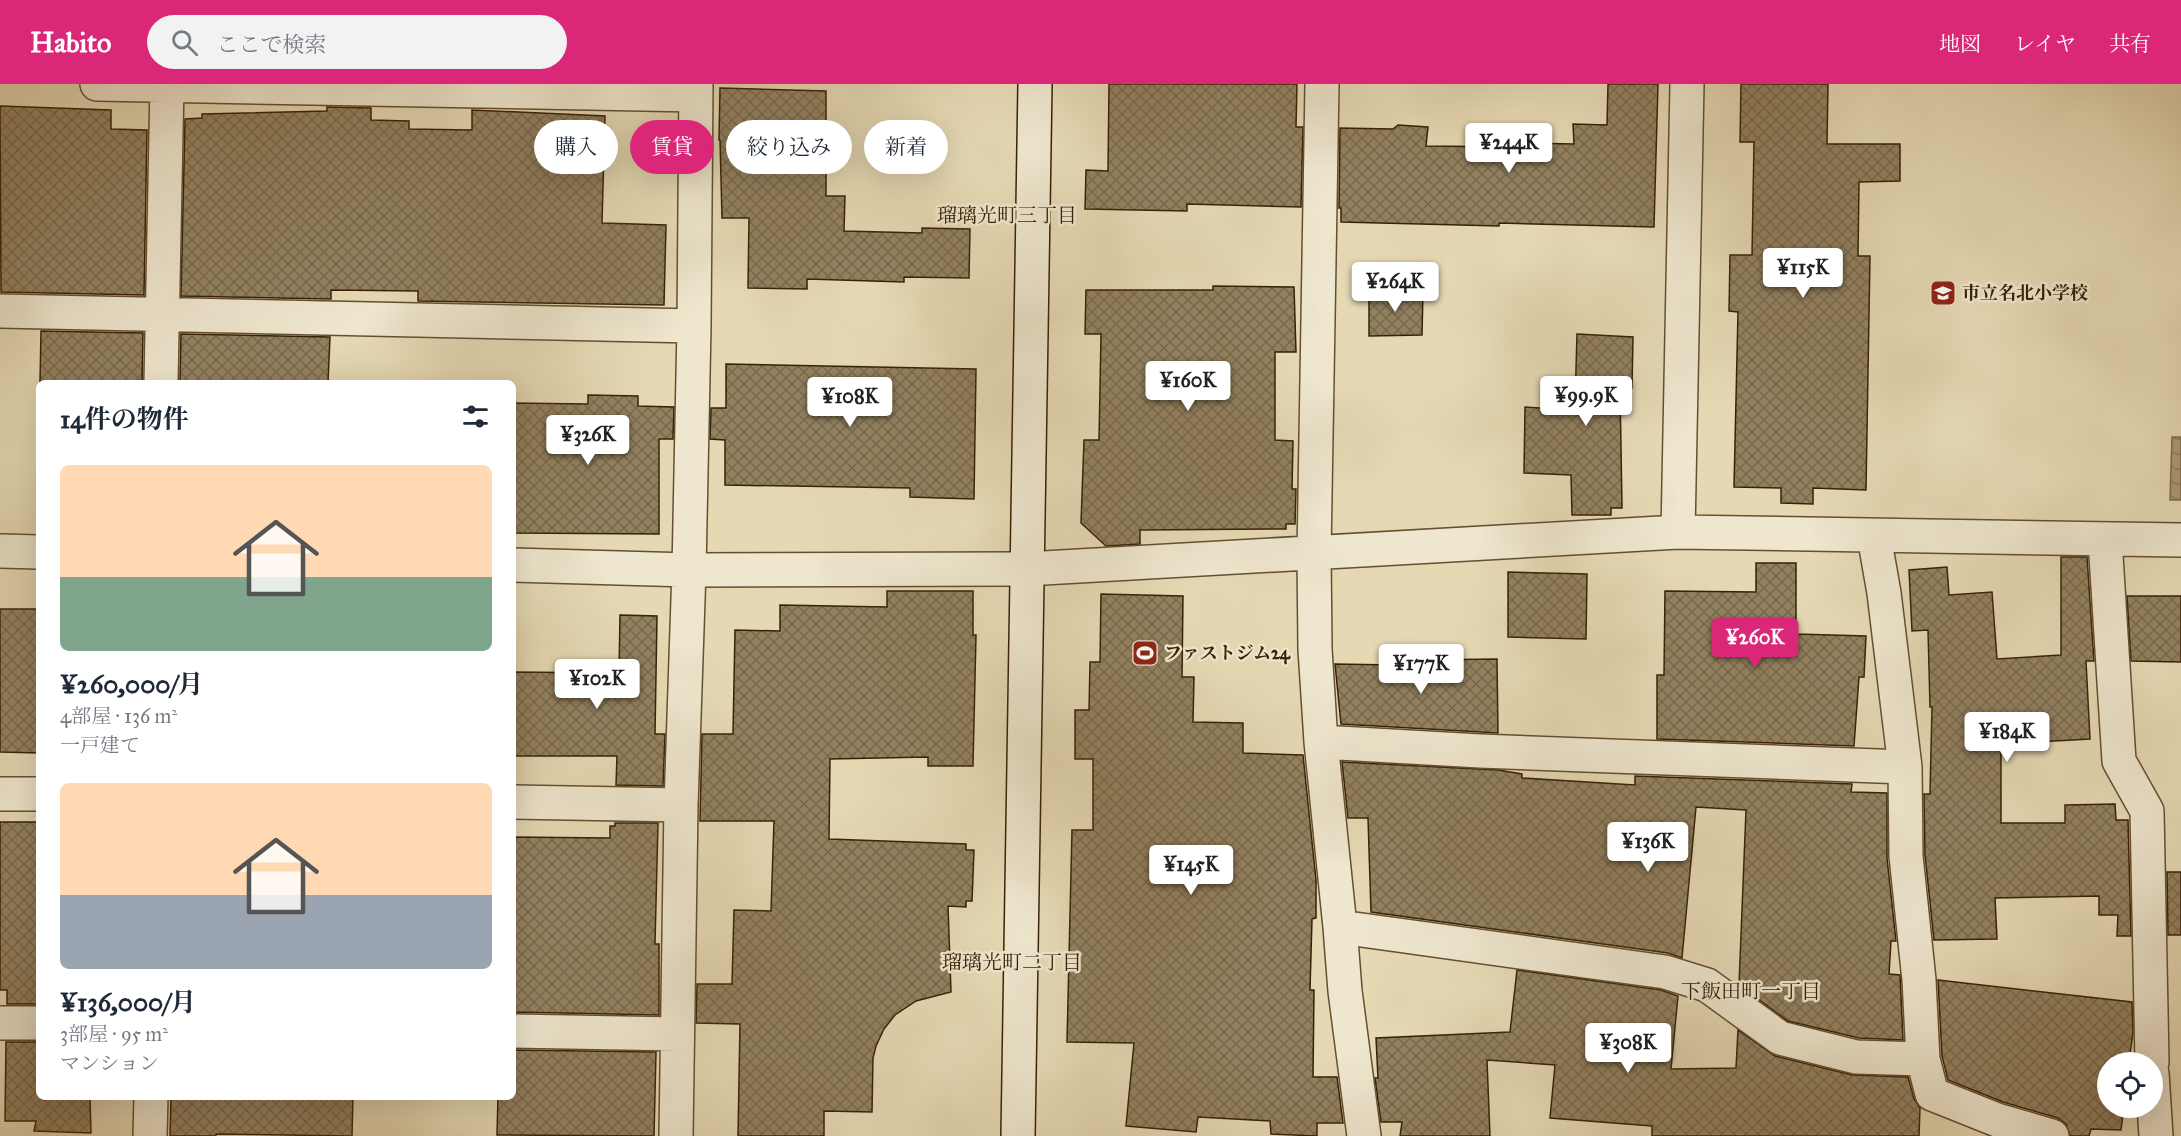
<!DOCTYPE html>
<html lang="ja">
<head>
<meta charset="utf-8">
<style>
	body { margin:0; font-family:"IM FELL Great Primer","Noto Serif JP",serif; background:#f2f2f3; color:#1f2937; height:100vh; display:flex; flex-direction:column; font-size:22px; white-space:nowrap }
	* { box-sizing:border-box; margin:0 }
	p { font-size:20px; color:#747a83 }
	.icon { flex:none; width:33px; height:33px; fill:none; stroke:currentColor; stroke-width:2; stroke-linecap:round; stroke-linejoin:round }
	.map { position:relative; flex:1; overflow:hidden }
	.details { position:absolute; left:36px; top:296px; width:480px; height:720px; display:flex; flex-direction:column; background:#fff; border-radius:9px; box-shadow:0 6px 24px #0002 }
	.details>* { flex:none }
	.guide { position:absolute; left:534px; top:36px; width:570px; height:54px; display:flex; gap:12px }
	.controls { position:absolute; left:2097px; top:968px; display:grid; gap:12px }
	.controls a { display:grid; place-items:center; width:66px; height:66px; border-radius:50%; background:#fff; box-shadow:0 6px 24px #0002; font-size:30px }
	.price { position:absolute; translate:-50% -51px; padding:0 14px; border-radius:6px; background:#fff; color:#222; font-size:20px; line-height:39px; filter:drop-shadow(0 2px 3px #0008) }
	.price::after { content:''; position:absolute; left:50%; top:36px; width:18px; height:14px; margin-left:-9px; background:inherit; clip-path:polygon(0 0,100% 0,50% 100%) }
	.price.current { background:#db2777; color:#fff }
	ul { padding:0; list-style:none }
	li { display:grid; align-content:center; gap:12px; height:318px; padding:0 24px }
	li span { display:grid; place-items:center; height:186px; border-radius:9px; color:#555 }
	li>.icon { margin-inline-start:auto }
	span .icon { width:108px; height:108px; fill:#fffc; stroke-width:1 }
	li b { font-size:26px }
	h2 { display:flex; justify-content:space-between; align-items:center; height:72px; padding:0 24px; font-size:26px }
	.pill { padding:0 21px; border-radius:27px; background:#fff; box-shadow:0 6px 24px #0002; font-size:21px; line-height:54px }
	.pill.current { background:#db2777; color:#fff }
	header { display:flex; align-items:center; gap:36px; box-sizing:border-box; height:84px; padding:0 30px; background:#db2777; color:#fff }
	header strong { font-size:28px }
	nav { display:flex; gap:33px; margin-inline-start:auto; font-size:21px }
	.search { width:420px; height:54px; background:#f2f2f3; display:flex; align-items:center; gap:15px; box-sizing:border-box; padding:0 21px; border-radius:33px; color:#747a83; font-size:22px }
	.map>svg:first-child { display:block }
	.water { fill:url(#water-waves); stroke:#7d6a4a; stroke-width:1.5 }
	.building { fill:url(#building-cross-hatch); stroke:#392105; stroke-width:1.5 }
	.lines { fill:none; stroke-linecap:round; stroke-linejoin:round }
	.street-casing { stroke:#644f31; stroke-width:36 }
	.secondary-casing { stroke:#392105; stroke-width:36 }
	.street { stroke:#eee6ce; stroke-width:33 }
	.secondary { stroke:#eee6ce; stroke-width:33 }
	.labels { text-anchor:middle; stroke-width:5; stroke-linejoin:round; paint-order:stroke }
	.poi-label { font-size:18px; font-weight:bold; fill:#392105; stroke:#eee6ce; text-anchor:start }
	.neighbourhood-label { font-size:20px; fill:#392105; stroke:#eee6ce }
</style>
</head>
<body>
<header>
<strong>Habito</strong>
<div class="search"><svg class="icon" aria-label="search" viewBox="0 0 24 24"><circle cx="10" cy="10" r="6"/><path d="M15 15l6 6"/></svg>ここで検索</div>
<nav><a>地図</a><a>レイヤ</a><a>共有</a></nav>
</header>
<div class="map">
<svg width="2181" height="1052" viewBox="0 0 2181 1052">
	<defs>
		<pattern id="water-waves" width="16" height="10" patternUnits="userSpaceOnUse" patternTransform="scale(1.5)"><rect width="16" height="10" fill="#ab9a78"/><path d="M0 5q4-4 8 0t8 0" fill="none" stroke="#8c7d60"/></pattern>
		<pattern id="building-cross-hatch" width="8" height="8" patternUnits="userSpaceOnUse" patternTransform="scale(1.5)"><rect width="8" height="8" fill="#928160"/><path d="M0 0l8 8M0 8l8-8" fill="none" stroke="#78694d"/></pattern>
	</defs>
	<rect width="100%" height="100%" fill="#e5d9b4"/>
	<filter id="stains"><feTurbulence type="fractalNoise" baseFrequency=".00333" numOctaves="4"/><feColorMatrix values="0 0 0 0 .2 0 0 0 0 .09 0 0 0 0 .02 0 0 0 .5 -.17"/></filter>
	<radialGradient id="worn" r=".72"><stop offset=".6" stop-color="#630" stop-opacity="0"/><stop offset="1" stop-color="#630" stop-opacity=".3"/></radialGradient>
	<path class="water" d="M2172,353H2181V416H2170Z"/>
	<path class="building" d="M1109,0H1297L1296,43H1303L1301,123L1187,120V127L1085,125L1086,86L1108,87Z
		M1608,0H1658L1654,143L1499,139V142L1341,138V124H1339L1340,44L1393,45L1398,41L1428,43L1426,62L1518,63V59L1574,60L1573,40L1607,41Z
		M1741,0H1828L1827,60H1900V97L1859,98L1858,172H1870L1866,406L1813,404V420L1781,419V404L1734,403L1738,228L1729,227L1730,171H1752L1754,58H1740Z
		M720,4L826,7V112H845L844,147L922,149V144L970,145L969,194L904,193V198L807,195V205L748,204L749,134H722L720,56H719Z
		M0,22L111,26V45L147,46L144,211L1,208Z
		M327,23L371,24V36L409,37V45L472,46V26L605,32L602,139L666,141L664,221L418,217V207L331,206V215L181,212L185,35L202,34V30L327,27Z
		M1213,202L1294,203L1296,268H1275V356L1293,357L1292,405H1296L1295,440H1286V445L1140,446V460L1106,462L1081,439L1084,356H1099L1101,250H1085L1086,206H1213Z
		M1369,205L1423,207L1422,251L1369,252Z
		M41,247L143,249L142,298H40Z
		M181,250L330,253L328,298H180Z
		M1577,250L1633,253L1632,304H1620L1622,424H1611V431H1572L1571,391L1524,389L1525,323L1571,326V321H1575Z
		M726,280L976,285L974,415L910,413V404L725,401V356L710,355L711,324H726Z
		M588,311L638,312V322L674,323L673,355H659V450L513,449V319L588,320Z
		M2061,473H2087L2094,577H2086L2090,655L2001,660V739H2065V721L2115,720L2116,736H2128L2131,852H2117L2118,831H2099V812L1995,814L1997,855L1934,856L1925,771L1924,710H1930L1932,623H1930L1928,546L1912,547L1909,486L1947,483L1949,511L1992,508L1997,575L2061,571Z
		M1756,479H1796V550L1866,552L1864,593H1859L1854,662L1657,655V591H1664L1665,507L1756,508Z
		M1508,488L1587,490L1586,555L1508,553Z
		M887,507H973V551H976L973,682H928V673L830,675L829,755L966,760V766H974L972,817H966V823L948,822L951,908L916,917L895,931L884,945L876,962L873,974L872,1028L824,1027V1052H738L740,940L696,939L697,900H732L734,826L771,827L774,737H700L702,650H733L735,546L780,547V521L887,523Z
		M1101,510L1183,512L1182,593H1194L1193,638L1243,639V669L1303,671L1316,796V834L1312,835L1310,906H1314L1313,993H1337L1343,1039H1317V1052L1271,1050L1270,1037L1198,1033L1196,1048L1126,1042L1134,959L1067,958L1072,746H1093V675H1075V626H1089L1090,578H1100Z
		M2127,512H2181V578L2131,577Z
		M0,525H39V669L0,668Z
		M620,531L657,532L655,650H665L663,702L616,701L617,672H513V588L619,589Z
		M1497,575L1498,649L1341,640L1335,580L1394,581V579H1423V576Z
		M1342,678L1498,686L1522,690V694L1635,701V692L1852,700L1851,708L1887,709V774L1896,857H1891L1889,890L1900,891L1903,956L1859,954L1788,937L1739,901L1746,726L1696,723L1682,874L1668,869L1371,828L1368,734H1348Z
		M0,738H39V920H7V906H0Z
		M615,739H658L655,860H659V931L513,928V753L610,754V742H615Z
		M2167,788H2181V851H2168Z
		M1517,886L1661,906L1678,912L1671,985L1736,984L1738,946L1775,972L1852,991L1908,993L1914,1015L1920,1024L1919,1052H1652V1042L1550,1034L1555,981L1487,976L1490,1052H1400L1402,1038H1381L1375,994H1378L1376,954L1510,948Z
		M1938,896L2132,918L2133,948L2129,978H2108V1023H2124L2121,1046L2091,1045L2089,1052H2070L2066,1040L2058,1034L2003,1018L1948,996L1942,972Z
		M6,958H39V1012H90L91,1049L34,1047L36,1037H5Z
		M513,966L656,968L654,1052L497,1051L498,1012H513Z
		M171,1012H353L352,1052L216,1050V1052H170Z"/>
	<g class="lines">
		<g class="street-casing">
			<path id="street" d="M97,0L696,11
				M1322,0L1314,470L1315,565L1321,658L1340,843L1345,907L1364,1052
				M0,227L694,242
				M161,298L167,0
				M1678,448L1687,0
				M1874,452L1884,509L1905,683L1906,772L1919,896L1923,975L1932,1010L1997,1036L2052,1052
				M2105,456L2119,677L2147,727L2152,978
				M0,467L39,468
				M513,481L689,486L1026,485L1678,448L2181,456
				M1321,658L1480,667L1905,683
				M0,710H39
				M513,718L681,721
				M1340,843L1665,888L1707,901L1780,954L1856,973L1923,975
				M0,939H39
				M513,947L677,950
				M2152,989L2156,1052
				M150,1052L151,1012
				M676,1052L681,721L689,486L694,242L696,0"/>
		</g>
		<g class="secondary-casing">
			<path id="secondary" d="M1018,1052L1035,0"/>
		</g>
		<use href="#street" class="street"/>
		<use href="#secondary" class="secondary"/>
	</g>
	<defs>
		<g id="school-square" transform="scale(1.35)"><rect x="-9" y="-9" width="18" height="18" rx="4" fill="#8f2418" stroke="#eee6ce"/><path d="M0-5L7-2L0 1L-7-2ZM-4 1L0 2.5L4 1V4Q0 6-4 4Z" fill="#fff"/></g>
		<g id="stadium-square" transform="scale(1.35)"><rect x="-9" y="-9" width="18" height="18" rx="4" fill="#8f2418" stroke="#eee6ce"/><path d="M0-5a6.5 5 0 1 0 0 10a6.5 5 0 1 0 0-10ZM-3.5-1.8h7v3.6h-7Z" fill="#fff"/></g>
	</defs>
	<g fill-rule="evenodd">
		<use href="#school-square" x="1943" y="209"/>
		<use href="#stadium-square" x="1145" y="569"/>
	</g>
	<g class="labels">
		<g class="poi-label">
			<text x="1962" y="215">市立名北小学校</text>
			<text x="1164" y="575">ファストジム24</text>
		</g>
		<g class="neighbourhood-label">
			<text x="1007" y="138">瑠璃光町三丁目</text>
			<text x="1012" y="885">瑠璃光町二丁目</text>
			<text x="1751" y="914">下飯田町一丁目</text>
		</g>
	</g>
	<rect width="100%" height="100%" filter="url(#stains)"/>
	<rect width="100%" height="100%" fill="url(#worn)"/>
</svg>
<div class="controls">
<a><svg class="icon" aria-label="locate" viewBox="0 0 24 24"><circle cx="12" cy="12" r="6"/><path d="M12 2v4M12 18v4M2 12h4M18 12h4"/></svg></a>
</div>
<b class="price" style="left:1509px;top:90px">¥244K</b>
<b class="price" style="left:1803px;top:215px">¥115K</b>
<b class="price" style="left:1395px;top:229px">¥264K</b>
<b class="price" style="left:1188px;top:328px">¥160K</b>
<b class="price" style="left:1586px;top:343px">¥99.9K</b>
<b class="price" style="left:850px;top:344px">¥108K</b>
<b class="price" style="left:588px;top:382px">¥326K</b>
<b class="price current" style="left:1755px;top:585px">¥260K</b>
<b class="price" style="left:1421px;top:611px">¥177K</b>
<b class="price" style="left:597px;top:626px">¥102K</b>
<b class="price" style="left:2007px;top:679px">¥184K</b>
<b class="price" style="left:1648px;top:789px">¥136K</b>
<b class="price" style="left:1191px;top:812px">¥145K</b>
<b class="price" style="left:1628px;top:990px">¥308K</b>
<div class="guide">
<a class="pill">購入</a>
<a class="pill current">賃貸</a>
<a class="pill">絞り込み</a>
<a class="pill">新着</a>
</div>
<section class="details">
<h2>14件の物件<svg class="icon" aria-label="filters" viewBox="0 0 24 24"><path d="M4 7h16M4 17h16"/><circle cx="9" cy="7" r="2"/><circle cx="15" cy="17" r="2"/></svg></h2>
<ul>
<li><span style="background:linear-gradient(#ffd9b3 60%,#7fa58c 0)"><svg class="icon" aria-label="home" viewBox="0 0 24 24"><path d="M3 11l9-7 9 7M6 9v11h12V9"/></svg></span><div><b>¥260,000/月</b><p>4部屋 · 136 m²</p><p>一戸建て</p></div></li>
<li><span style="background:linear-gradient(#ffd9b3 60%,#9aa5b1 0)"><svg class="icon" aria-label="home" viewBox="0 0 24 24"><path d="M3 11l9-7 9 7M6 9v11h12V9"/></svg></span><div><b>¥136,000/月</b><p>3部屋 · 95 m²</p><p>マンション</p></div></li>
</ul>
</section>
</div>
</body>
</html>
